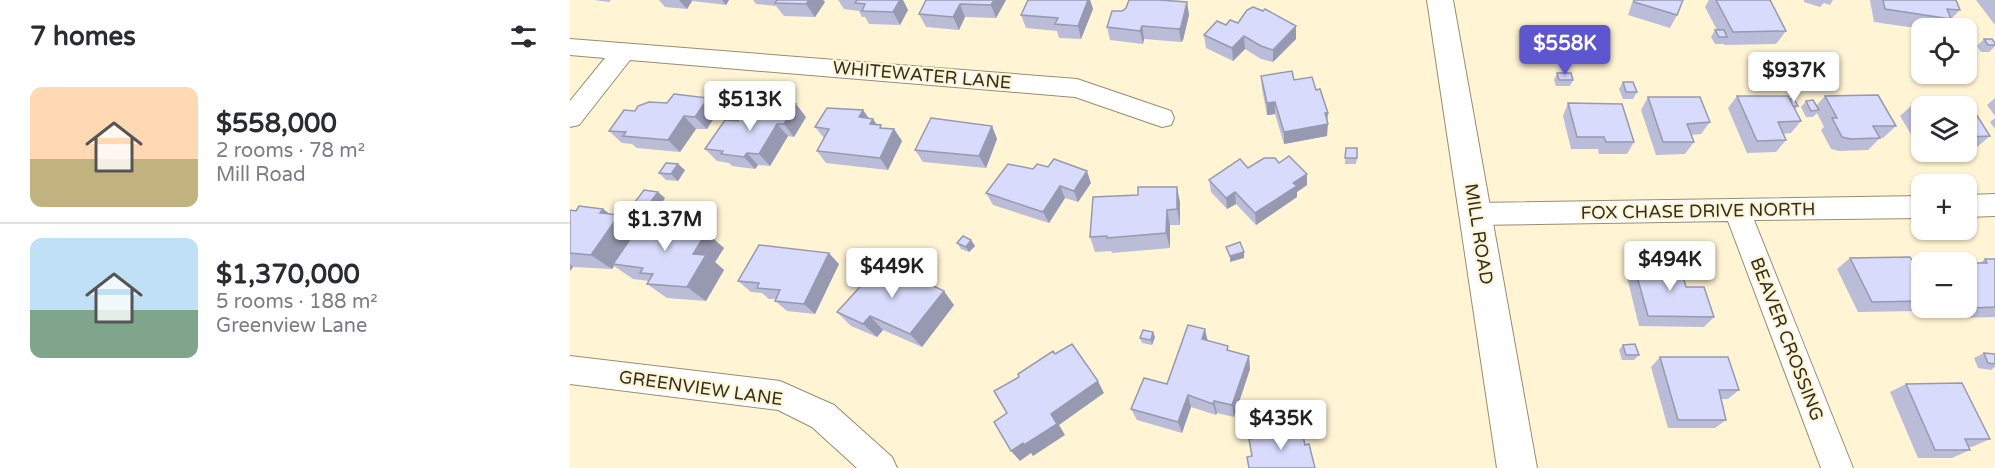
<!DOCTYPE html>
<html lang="en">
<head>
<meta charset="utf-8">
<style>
	body { margin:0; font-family:"Varela Round",sans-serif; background:#f7f7f7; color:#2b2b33; height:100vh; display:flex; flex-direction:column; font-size:22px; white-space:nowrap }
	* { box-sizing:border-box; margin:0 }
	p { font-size:20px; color:#7c7c81 }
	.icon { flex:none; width:33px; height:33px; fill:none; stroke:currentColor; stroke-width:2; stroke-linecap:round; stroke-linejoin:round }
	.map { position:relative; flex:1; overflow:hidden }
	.drawer { display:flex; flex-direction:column; background:#fff; width:570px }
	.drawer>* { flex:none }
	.controls { position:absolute; left:1341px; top:18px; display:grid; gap:12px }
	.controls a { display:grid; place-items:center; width:66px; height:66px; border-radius:12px; background:#fff; box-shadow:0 2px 4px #0004; font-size:30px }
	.price { position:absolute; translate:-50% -51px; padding:0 14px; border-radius:6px; background:#fff; color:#222; font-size:20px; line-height:39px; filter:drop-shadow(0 2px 3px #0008) }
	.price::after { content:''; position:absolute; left:50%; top:36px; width:18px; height:14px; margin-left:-9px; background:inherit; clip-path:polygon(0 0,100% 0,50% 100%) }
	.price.selected { background:#5e56ce; color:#fff }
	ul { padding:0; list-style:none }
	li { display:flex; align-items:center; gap:18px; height:150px; padding:0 30px }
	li+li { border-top:2px solid #e1e1e2 }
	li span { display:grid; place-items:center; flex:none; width:168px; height:120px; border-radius:12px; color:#555 }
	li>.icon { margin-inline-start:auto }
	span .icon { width:72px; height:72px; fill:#fffc; stroke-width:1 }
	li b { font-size:26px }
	h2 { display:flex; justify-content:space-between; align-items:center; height:72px; padding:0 30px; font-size:26px }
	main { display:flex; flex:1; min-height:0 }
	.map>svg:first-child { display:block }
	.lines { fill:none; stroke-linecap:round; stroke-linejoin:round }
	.minor-casing { stroke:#978d6f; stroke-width:2 }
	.tertiary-casing { stroke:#978d6f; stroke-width:2 }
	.minor { fill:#fff; fill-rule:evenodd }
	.tertiary { fill:#fff; fill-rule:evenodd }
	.wall { fill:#babcd8 }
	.shaded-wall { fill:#9799b0 }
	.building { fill:#d8dbfb; stroke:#9799b0; stroke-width:1.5 }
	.labels { text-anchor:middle; stroke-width:4.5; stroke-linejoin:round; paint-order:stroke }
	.street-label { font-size:18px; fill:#322e21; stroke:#fff5d4 }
</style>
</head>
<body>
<main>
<section class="drawer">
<h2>7 homes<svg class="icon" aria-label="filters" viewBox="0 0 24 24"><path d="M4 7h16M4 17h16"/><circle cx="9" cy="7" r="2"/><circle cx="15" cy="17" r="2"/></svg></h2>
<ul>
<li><span style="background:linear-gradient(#ffd9b3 60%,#c2b280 0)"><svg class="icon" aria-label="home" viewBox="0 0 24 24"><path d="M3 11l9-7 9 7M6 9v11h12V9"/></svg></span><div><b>$558,000</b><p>2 rooms · 78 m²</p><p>Mill Road</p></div></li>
<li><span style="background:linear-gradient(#bfe0f5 60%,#7fa58c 0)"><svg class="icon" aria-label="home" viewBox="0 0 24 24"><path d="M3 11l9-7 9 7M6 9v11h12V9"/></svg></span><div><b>$1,370,000</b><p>5 rooms · 188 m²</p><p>Greenview Lane</p></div></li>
</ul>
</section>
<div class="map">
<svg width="1425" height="468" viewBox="0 0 1425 468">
	<rect width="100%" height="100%" fill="#fff5d4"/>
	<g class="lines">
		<g class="minor-casing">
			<path id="minor" d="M0,39L507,79L601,111L604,118L601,125L592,127L505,97L60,60L9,125L0,127V101L35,58L0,55Z
				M1425,194V216L1396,217V195Z
				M1352,196V218L1184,220L1283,468H1251L1158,221L905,225L896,222L892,214L896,206L905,203Z
				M0,356L210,381L264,405L322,457L327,468H287L242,427L208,410L0,384Z"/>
		</g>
		<g class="tertiary-casing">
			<path id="tertiary" d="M857,0H883L967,468H927Z"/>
		</g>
		<use href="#minor" class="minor"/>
		<use href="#tertiary" class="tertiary"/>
	</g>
	<path class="wall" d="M24,0H41L39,2Z
		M89,0H159L156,5L122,1L117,9L95,7Z
		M183,0H253L255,2L245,17L214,16L206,6L186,4Z
		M268,0H333L338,10L330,25L299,24L295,17H292L289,11L274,9Z
		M356,0H436L426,18L395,17L389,30L356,27L349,14Z
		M458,0H520L523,9L511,39L489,38L487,31L456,28L451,15Z
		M1063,0H1113L1107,15L1100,28L1058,15Z
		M1139,0H1200L1216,31L1206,44L1154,45V43L1153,44H1145L1141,37L1145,30H1147L1135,7Z
		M1234,0H1263L1260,5L1254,3L1250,7L1234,2Z
		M1300,0H1386L1390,10L1372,28H1352V29L1304,22Z
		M1406,0H1425V25Z
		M617,2L619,15L613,40L611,42L574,39L573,44L540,40L537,27L556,8Z
		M668,23L726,39L703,62L691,59L675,49L663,61L636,48L634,35L656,25Z
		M1414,39L1425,43V46L1419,52H1411L1407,46Z
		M1396,50L1406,58L1399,65H1396Z
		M1199,68L1208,74L1202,81H1196L1194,75Z
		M987,73L1003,80L1000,86H986L984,80Z
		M691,76L757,120V136L714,144L705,114L697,115L692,89Z
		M1053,82L1067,92L1063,99H1053L1049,89Z
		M1167,96L1228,106L1225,109L1231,121L1221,133L1213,134L1216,140L1206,152L1177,153L1158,108Z
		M1255,96L1326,126L1313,138H1310L1298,150L1269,151L1261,149L1251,130L1254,127L1247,113L1243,117H1236L1231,107L1236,101L1246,106Z
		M1078,97L1140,122L1131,134L1121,135L1124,142L1115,154L1086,155L1071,110Z
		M1425,98V116L1417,105Z
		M998,103L1064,142L1057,154H1029L1028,149H1001L993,116Z
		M1399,103L1420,136L1406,148L1396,149V106H1352V148L1348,146L1330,116L1343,104Z
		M149,110L137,129H126L110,152L67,148L62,144L52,143L39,131L65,111Z
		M293,110L299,118L303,119L307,125L313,128L324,129L332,141L318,170L256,163L247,151L254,138L245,127Z
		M236,117L224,137L218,136L200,166L188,165L185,169L162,166L159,163L147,161L135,149L191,118Z
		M1425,118V129L1420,122Z
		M422,126L427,139L416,168L353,162L345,150Z
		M776,148L787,158L786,164H775Z
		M709,163L737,185L727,192V197L686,225L666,204L657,209L641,192L639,180L678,168Z
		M115,170L108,181L96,180L89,173Z
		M521,183L508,202L495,198L479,223L423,205L416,193Z
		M95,198L87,210L73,208L65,202Z
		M610,202V225H600V248L542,253L541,251L525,252L520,237Z
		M33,209L40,214L67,229L95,227L125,213L143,229L139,235L154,248L145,262L154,270L136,301L97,298L77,284L79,281L63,279L44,266L42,269L3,267L0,271V210L6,211Z
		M401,240L405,246L399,252L391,249L387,243Z
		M1373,256L1406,263H1410L1415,259H1425V317L1385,318L1380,308H1396V262H1365Z
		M1280,258L1352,278V308H1354L1349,311L1288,312L1267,269Z
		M1063,262L1116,287L1144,317L1134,327L1069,326L1056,273Z
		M269,264L245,314L217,311L205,301L206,299H199L192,293L181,292L168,281Z
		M330,272L361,282L365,287L384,305L352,347L313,330L307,337L281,326L267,312Z
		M585,337L582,345L572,343L570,338Z
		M638,341L659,351L679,356L680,369L664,417L647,413L646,415L621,407L612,433L567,420L561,409L597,384Z
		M1053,345L1069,355L1064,360H1052L1049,350Z
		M1414,353L1425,354V367L1421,370L1408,368L1404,358Z
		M1090,357L1169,390L1158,399H1151L1156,420L1145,428H1098L1081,367Z
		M1336,384L1420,439L1402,447H1399L1400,450L1382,458H1348L1320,392Z"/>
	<path class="shaded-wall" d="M109,0H121L122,1L117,9Z
		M152,0H159L156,5Z
		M239,0H253L255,2L245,17L236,4Z
		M323,0H333L338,10L330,25L323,12Z
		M424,0H436L426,18L421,5Z
		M518,0H520L523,9L511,39L508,26Z
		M617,2L619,15L613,40L611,42L609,29Z
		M390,4L395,17L389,30L383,17Z
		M572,26L574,39L573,44L570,31Z
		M726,26V39L703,62V50Z
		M674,36L675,49L663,61L662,48Z
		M138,98L149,110L137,129L125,117Z
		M705,102V114L697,115V103Z
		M226,104L236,117L224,137L214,124Z
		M293,110L301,122L303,119L311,131L289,117Z
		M755,113H758L757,124H758L757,136L714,144V132Z
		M114,116L126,129L110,152L98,140Z
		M207,124L218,136L200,166L189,154Z
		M422,126L427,139L416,168L409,156Z
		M324,129L332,141L318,170L310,158Z
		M177,153L188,165L185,169L174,157Z
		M108,164L115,170L108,181L101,174Z
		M517,171L521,183L508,202L504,191Z
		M737,174V185L727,192V197L686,225L685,213L723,183Z
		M490,186L495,198L479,223L473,212Z
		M607,187L610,202V225L607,209Z
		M88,192L95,198L87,210L79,204Z
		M665,192L666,204L657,209L656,198Z
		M33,209L46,219L49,215L69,230L43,264L44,266L42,269L21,255L30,213Z
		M597,210L600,225V248L596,233Z
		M125,213L143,229L139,235L154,248L145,262L154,270L136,301L117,287L123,254L115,231Z
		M401,240L405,246L399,252L396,247Z
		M674,252V258L660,262V256Z
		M259,253L269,264L245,314L234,304Z
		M0,264L3,267L0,271Z
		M361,282L371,295L374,291L384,305L352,347L340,334L359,284Z
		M300,316L313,330L307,337L293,324Z
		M635,329L638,342L632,339Z
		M583,332L585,337L582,345L581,340Z
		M679,356L680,369L664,417L662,405Z
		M528,381L534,393L489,425L495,435L463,456L461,453L450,461L441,451L453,443L481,414Z
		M618,395L621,407L612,433L608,422Z
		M644,401L647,413L646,415L643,404Z"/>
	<path class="building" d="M207,0H239L236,4L205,3Z
		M287,0H330L323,12L292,11L295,4L285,3Z
		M356,0H424L421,5L390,4L383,17L349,14Z
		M458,0H518L508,26L485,24L488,18L451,15Z
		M559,0H589L617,2L611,27L609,29L572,26L570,31L537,27L542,11H552L556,8Z
		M1065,0H1113L1107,15L1064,2Z
		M1146,0H1200L1216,31L1163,32Z
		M1313,0H1386L1390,10L1377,9L1381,19L1315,9Z
		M683,7L693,11L695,9L726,26L703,50L691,46L674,36L662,48L634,35L647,21L656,25L660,20L668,23L677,10Z
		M1145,30H1154L1157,37H1149Z
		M1414,39H1422L1425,43V45H1418Z
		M1396,50L1403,51L1406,58L1396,57Z
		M1199,68H1205L1208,74H1201Z
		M722,71L724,80L742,77L746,90L750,89L758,113H755L758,124L714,132L705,102L697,103L691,76Z
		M987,73H1001L1003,80H989Z
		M1053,82H1063L1067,92H1056Z
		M104,94L138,98L125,117L114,116L98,140L53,136L56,132L39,131L54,110L65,111L68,106L79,102L97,103Z
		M1308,95L1326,126H1303L1310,138L1281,139L1272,137L1262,118H1267L1255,96Z
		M1167,96H1218L1231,121L1208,122L1216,140L1187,141Z
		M1078,97H1130L1140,122L1117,124L1124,142H1093Z
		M1220,99H1224L1228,106H1223Z
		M1243,100L1249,110L1241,111L1236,101Z
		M201,102L226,104L214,124H207L189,154L177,153L174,157L151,154L153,151L135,149L155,120L168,121L171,117L191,118Z
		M998,103L1052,104L1064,142H1036L1034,137H1007Z
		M1399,103L1420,136L1396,137V106H1352V118L1343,104Z
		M257,108L293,110L289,117L303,119L300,124L311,125L310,128L324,129L310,158L247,151L259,129L245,127Z
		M361,118L422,126L409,156L345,150Z
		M776,148H787V158H775Z
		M719,156L737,174L723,183L727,186L685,213L665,192L656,198L639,180L670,159L678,168L694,158H705L709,163Z
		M484,159L517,171L504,191L490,186L473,212L416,193L438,164L463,169L467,164L478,167Z
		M96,163L108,164L101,174L89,173Z
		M568,187H607V209L597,210L596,233L537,238V236L520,237L523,197L568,195Z
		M74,190L88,192L79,204L65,202Z
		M9,206L33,209L30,213L49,215L21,255L0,253V210L6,211Z
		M105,211L125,213L115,231L136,233L123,254L136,255L117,287L77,284L83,274L70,273L73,268L43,264L70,225L95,227Z
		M393,236L401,240L396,247L387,243Z
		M670,242L674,252L660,256L656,247Z
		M189,245L259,253L234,304L205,301L210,290L187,288L189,283L168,281Z
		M1373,256H1402L1406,263H1417L1415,259H1425V307L1401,308L1396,299V262H1376Z
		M1340,257L1352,278V301L1302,302L1280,258Z
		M1063,262L1109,263L1116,287H1134L1144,317L1078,316Z
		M311,264L330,272L331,269L361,282L359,284L374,291L340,334L300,316L293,324L267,312Z
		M618,325L635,329L632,339L658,346L657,350L679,356L662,405L644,401L643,404L618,395L608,422L561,409L574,378L597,384Z
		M573,330L583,332L581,340L570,338Z
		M502,344L528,381L481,414L487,424L454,445L453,443L441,451L424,422L437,413L424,391L449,377L448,374L483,351L485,354Z
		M1065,344L1069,355H1056L1053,345Z
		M1414,353L1425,354V364L1418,363Z
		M1090,357H1158L1169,390H1149L1156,420H1108Z
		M1392,383L1420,439H1395L1400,450H1365L1336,384Z
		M731,428L735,445L739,444L745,468H679L677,457L682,456L679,439Z"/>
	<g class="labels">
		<g class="street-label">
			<text transform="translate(352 75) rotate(5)" y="6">WHITEWATER LANE</text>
			<text transform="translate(1128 211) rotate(-1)" y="6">FOX CHASE DRIVE NORTH</text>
			<text transform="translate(909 234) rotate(81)" y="6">MILL ROAD</text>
			<text transform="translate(1217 339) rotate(69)" y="6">BEAVER CROSSING</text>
			<text transform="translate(131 388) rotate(8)" y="6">GREENVIEW LANE</text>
		</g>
	</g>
</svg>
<div class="controls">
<a><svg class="icon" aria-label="locate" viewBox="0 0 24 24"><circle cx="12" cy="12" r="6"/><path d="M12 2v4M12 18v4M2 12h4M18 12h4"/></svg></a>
<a><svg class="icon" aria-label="layers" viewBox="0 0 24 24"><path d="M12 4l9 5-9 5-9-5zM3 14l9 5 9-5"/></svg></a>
<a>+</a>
<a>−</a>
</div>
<b class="price selected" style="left:995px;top:76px">$558K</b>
<b class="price" style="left:1224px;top:103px">$937K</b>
<b class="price" style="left:180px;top:132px">$513K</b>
<b class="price" style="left:95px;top:252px">$1.37M</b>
<b class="price" style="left:1100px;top:292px">$494K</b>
<b class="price" style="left:322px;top:299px">$449K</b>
<b class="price" style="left:711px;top:451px">$435K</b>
</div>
</main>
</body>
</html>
